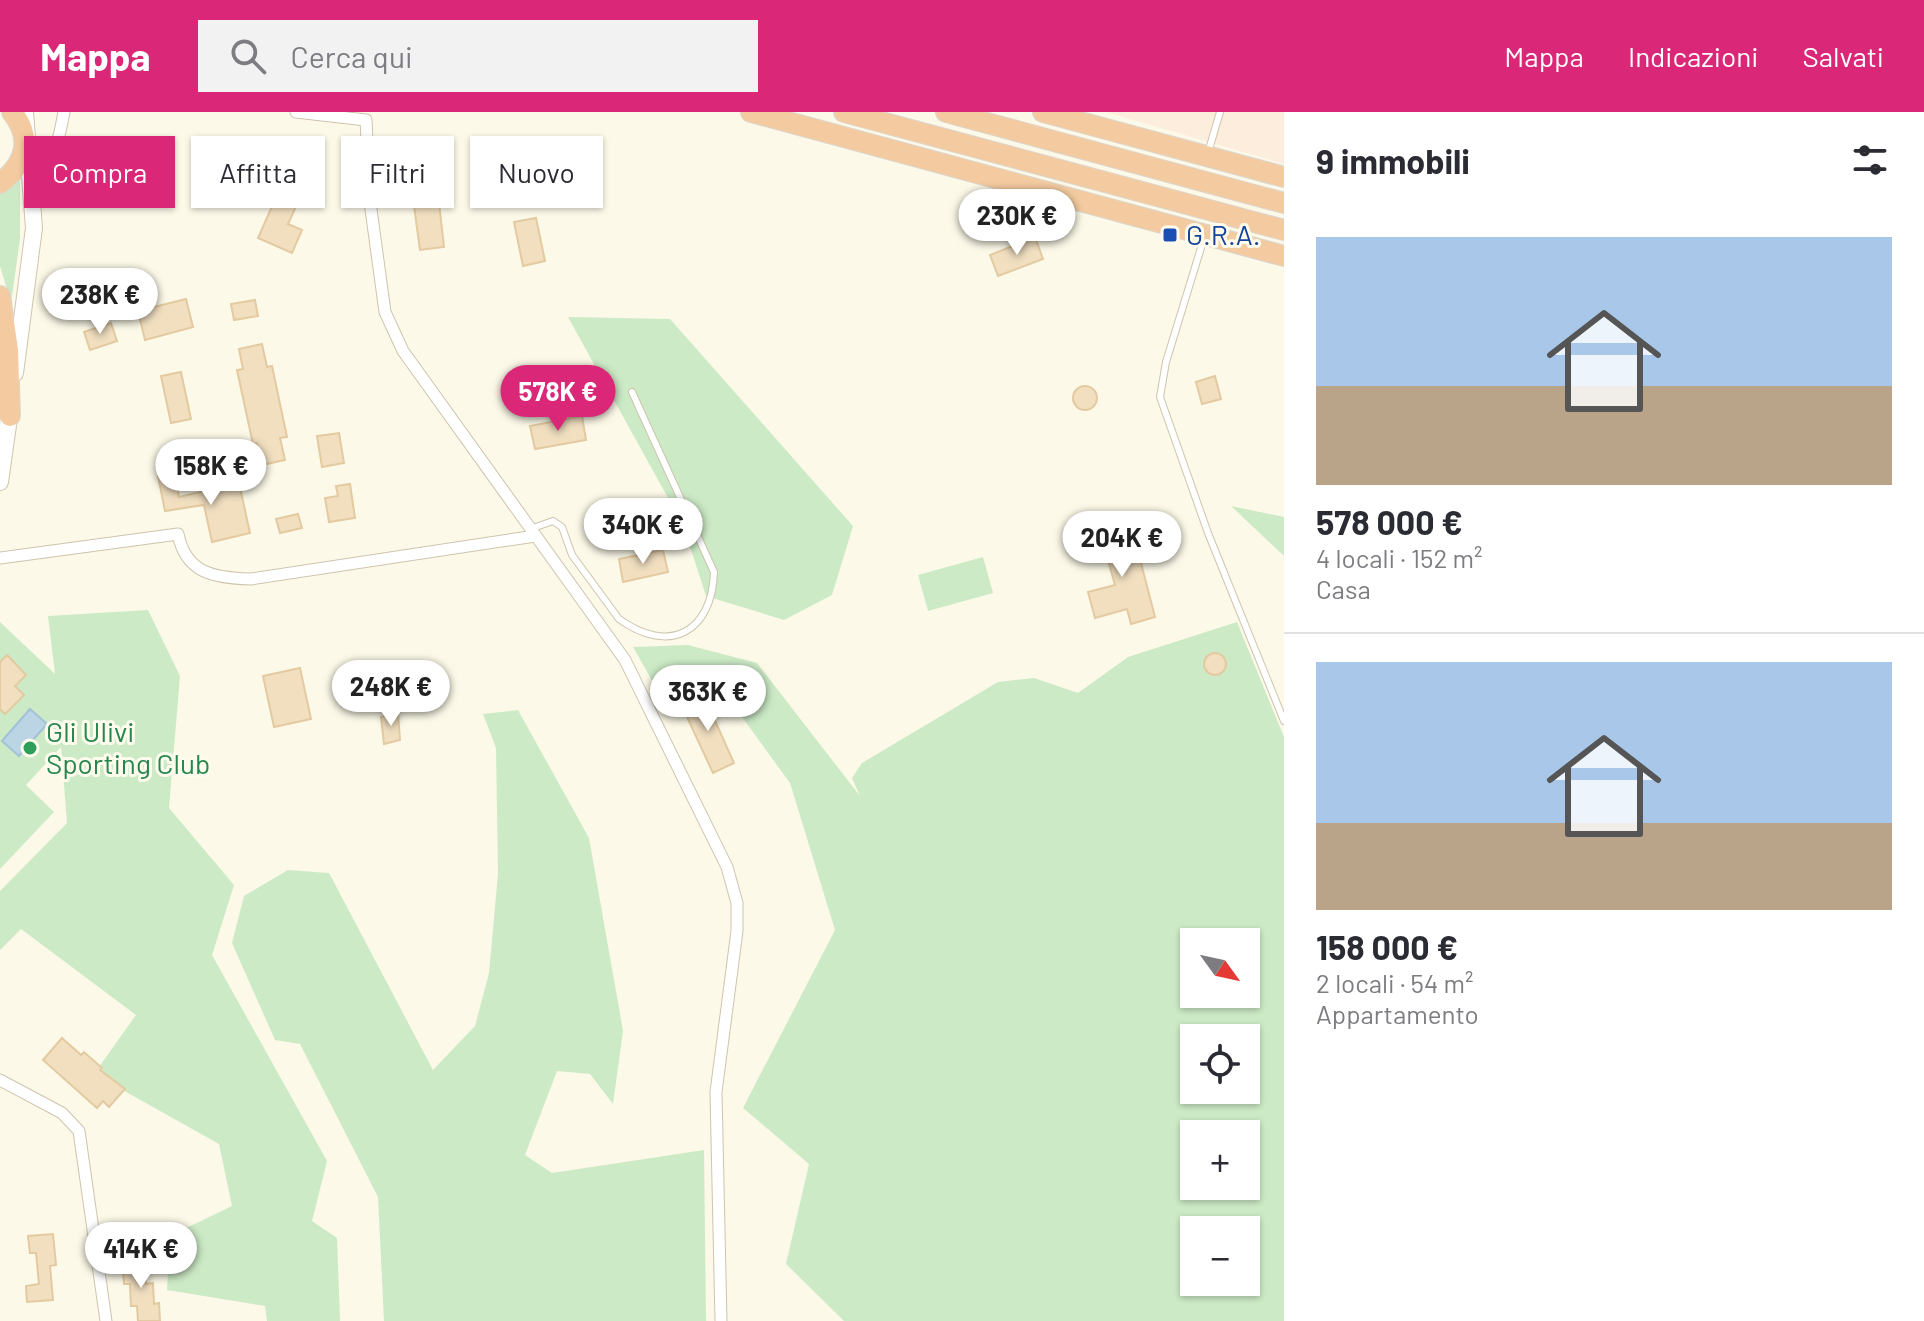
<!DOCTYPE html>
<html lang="it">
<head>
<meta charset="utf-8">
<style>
	body { margin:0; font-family:Barlow,sans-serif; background:#f2f2f3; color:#2b2b33; height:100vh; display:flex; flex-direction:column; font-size:30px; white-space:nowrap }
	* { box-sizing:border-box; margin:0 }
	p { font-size:26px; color:#7c7c81 }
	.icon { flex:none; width:44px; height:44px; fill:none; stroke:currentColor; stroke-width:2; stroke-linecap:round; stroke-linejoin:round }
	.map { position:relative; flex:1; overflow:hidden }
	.sheet { display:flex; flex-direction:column; background:#fff; width:640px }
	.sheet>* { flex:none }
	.top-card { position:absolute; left:24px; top:24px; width:760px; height:72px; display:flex; gap:16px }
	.needle { width:52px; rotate:123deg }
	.tools { position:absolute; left:1180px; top:816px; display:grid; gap:16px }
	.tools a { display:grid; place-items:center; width:80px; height:80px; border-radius:0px; background:#fff; box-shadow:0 2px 6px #0004; font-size:40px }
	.price { position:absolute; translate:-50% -68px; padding:0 18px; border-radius:28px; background:#fff; color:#222; font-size:26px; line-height:52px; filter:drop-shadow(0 2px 4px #0008) }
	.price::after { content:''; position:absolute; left:50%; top:48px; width:24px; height:18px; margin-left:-12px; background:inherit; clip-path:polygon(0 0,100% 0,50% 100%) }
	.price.selected { background:#db2777; color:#fff }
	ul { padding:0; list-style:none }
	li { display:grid; align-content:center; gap:16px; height:424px; padding:0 32px }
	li+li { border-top:2px solid #e1e1e2 }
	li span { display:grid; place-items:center; height:248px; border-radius:0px; color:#555 }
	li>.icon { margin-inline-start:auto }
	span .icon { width:144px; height:144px; fill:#fffc; stroke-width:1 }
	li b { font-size:34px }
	h2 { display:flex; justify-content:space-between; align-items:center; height:96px; padding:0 32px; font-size:34px }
	.pill { padding:0 28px; border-radius:0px; background:#fff; box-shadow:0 2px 6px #0004; font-size:28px; line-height:72px }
	.pill.selected { background:#db2777; color:#fff }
	header { display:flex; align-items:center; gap:48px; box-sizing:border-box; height:112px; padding:0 40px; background:#db2777; color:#fff }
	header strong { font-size:38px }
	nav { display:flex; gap:44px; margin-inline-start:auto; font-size:28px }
	.search { width:560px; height:72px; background:#f2f2f3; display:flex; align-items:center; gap:20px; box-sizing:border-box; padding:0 28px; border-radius:0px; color:#7c7c81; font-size:30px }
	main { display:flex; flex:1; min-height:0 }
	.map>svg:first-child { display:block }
	.commercial { fill:#fceddc }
	.green { fill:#cceac6; fill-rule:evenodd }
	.water { fill:#bcd5e5; stroke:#a3c2d7; stroke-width:2 }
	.building { fill:#f1dfc0; stroke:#e3caa1; stroke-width:2 }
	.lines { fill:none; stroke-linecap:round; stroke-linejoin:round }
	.service-casing { stroke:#cec4ae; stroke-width:8 }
	.minor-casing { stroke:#cec4ae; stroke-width:13 }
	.secondary-casing { stroke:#d1c5ab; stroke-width:18 }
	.motorway-casing { stroke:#dbd7d0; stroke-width:22 }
	.service { stroke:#fff; stroke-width:6 }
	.minor { stroke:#fff; stroke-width:11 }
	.secondary { stroke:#fff; stroke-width:16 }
	.motorway { stroke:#f4cba0; stroke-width:20 }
	.transit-dot { fill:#1a4fb4; stroke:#fffcee; stroke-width:3 }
	.leisure-dot { fill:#2e9e5b; stroke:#fffcee; stroke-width:3 }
	.labels { text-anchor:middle; stroke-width:6; stroke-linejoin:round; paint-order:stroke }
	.transit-label { font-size:28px; fill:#164399; stroke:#fffcee; text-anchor:start }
	.leisure-label { font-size:28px; fill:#27864d; stroke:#fffcee; text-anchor:start }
</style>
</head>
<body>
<header>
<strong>Mappa</strong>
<div class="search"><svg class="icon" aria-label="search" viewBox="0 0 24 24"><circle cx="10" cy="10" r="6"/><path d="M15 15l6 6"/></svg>Cerca qui</div>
<nav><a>Mappa</a><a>Indicazioni</a><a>Salvati</a></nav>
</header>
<main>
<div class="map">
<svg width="1284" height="1209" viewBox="0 0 1284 1209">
	<rect width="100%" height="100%" fill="#fcf9e8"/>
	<path class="commercial" d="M1106,0H1284V52Z"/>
	<path class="green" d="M20,67V127L11,191L0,154V81Z
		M568,205L670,207L853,414L832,483L784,508L706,484L683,413Z
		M1231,394L1284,405V444Z
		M983,445L993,481L928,499L918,463Z
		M148,498L180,564L169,696L234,773L212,843L327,1049L312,1109L337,1126L340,1209H267L265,1194L167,1178L170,1124L232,1094L219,1032L94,962L136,903L21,817L0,838V779L67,711L61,635L26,673L54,700L0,757V510L55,562L48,504Z
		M1237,510L1284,625V1209H844L786,1152L809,1052L743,996L835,818L790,671L726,583L658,579L633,535L688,533L757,551L860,684L852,666L862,651L998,570L1034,566L1078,581L1128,545ZM1194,830H1246V882H1194ZM1194,926H1246V978H1194ZM1194,1022H1246V1074H1194ZM1194,1118H1246V1170H1194Z
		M518,598L589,726L623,919L613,992L590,962L557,959L525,1043L552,1061L704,1038L706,1209H384L378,1085L300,932L275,928L232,831L244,784L288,758L329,761L433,958L475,914L489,861L498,762L496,636L483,602Z"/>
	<path class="water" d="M30,597L47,612L19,644L2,629Z"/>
	<path class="building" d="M288,58L316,71L306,94L298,90L288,112L302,118L292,141L258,126Z
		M439,91L444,135L420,138L414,94Z
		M536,106L545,149L523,154L514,110Z
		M1035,125L1043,147L998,164L990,143Z
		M186,187L193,215L145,228L138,199Z
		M255,188L258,204L234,208L231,192Z
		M111,211L117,229L90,238L84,220Z
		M262,232L267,255L272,254L287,325L280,326L285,348L262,353L257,331L253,332L237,258L243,257L239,237Z
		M181,260L191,307L171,311L161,264Z
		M1215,264L1221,287L1202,292L1196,270Z
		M1073 286a12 12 0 1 1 24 0a12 12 0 1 1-24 0Z
		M582,304L586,328L535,337L530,314Z
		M339,321L344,351L322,355L317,324Z
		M174,361L179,385L239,371L250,421L212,430L204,393L165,399L158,364Z
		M350,372L355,406L329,410L325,386L338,384L336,374Z
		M642,389L647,414L599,423L594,399Z
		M298,402L302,416L280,421L276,407Z
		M1114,409L1119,428L1134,424L1155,505L1131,512L1127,497L1095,506L1088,480L1115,473L1101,423L1096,425L1093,414Z
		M663,438L668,460L623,470L619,447Z
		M1204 552a11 11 0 1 1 22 0a11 11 0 1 1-22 0Z
		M7,543L26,563L15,574L24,583L5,602L0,597V550Z
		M300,556L311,607L274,615L263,564Z
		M703,582L734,651L713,661L681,592Z
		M398,601L400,628L384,632L381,605Z
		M62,926L81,943L84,940L102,956L100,958L125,977L109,995L103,989L97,996L43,948Z
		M53,1122L56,1153L50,1154L53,1188L27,1190L26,1174L39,1172L36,1141H30L28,1124Z
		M144,1146L146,1172L153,1171L154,1192L159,1191L160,1209H138L137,1194H131L130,1172H124L122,1148Z"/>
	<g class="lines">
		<g class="service-casing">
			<path id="service" d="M1208,41L1220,0
				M1204,126L1166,250L1160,285L1208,421L1284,609
				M530,417L553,409L562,415L572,443L619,507C669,543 712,521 714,460L632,280"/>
		</g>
		<g class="minor-casing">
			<path id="minor" d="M296,0L366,8L370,90L385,200L403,239L625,548L727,755L737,791V819L716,980L721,1209
				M31,63C57,43 58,32 64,0
				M0,446L178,422C186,462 215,466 251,467L535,424
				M0,968L62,1001L79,1019L106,1209"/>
		</g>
		<g class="secondary-casing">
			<path id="secondary" d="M15,261L34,116L25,0
				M0,370L11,292"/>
		</g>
		<g class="motorway-casing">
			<path id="motorway" d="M751,0L1284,144
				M844,0L1284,118
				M946,0L1284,91
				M1043,0L1284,65
				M0,71C26,52 33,26 12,0
				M0,184L8,238L10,304"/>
		</g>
		<use href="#service" class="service"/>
		<use href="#minor" class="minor"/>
		<use href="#secondary" class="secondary"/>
		<use href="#motorway" class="motorway"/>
	</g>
	<rect class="transit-dot" x="1162" y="115" width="16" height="16" rx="4"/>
	<circle class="leisure-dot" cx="30" cy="636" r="8"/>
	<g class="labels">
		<g class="transit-label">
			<text x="1186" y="133">G.R.A.</text>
		</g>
		<g class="leisure-label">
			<text x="46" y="630">Gli Ulivi<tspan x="46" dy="32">Sporting Club</tspan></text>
		</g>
	</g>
</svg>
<div class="tools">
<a><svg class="needle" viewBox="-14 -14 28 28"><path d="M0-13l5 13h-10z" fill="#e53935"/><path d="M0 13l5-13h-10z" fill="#7c7c81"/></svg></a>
<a><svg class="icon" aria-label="locate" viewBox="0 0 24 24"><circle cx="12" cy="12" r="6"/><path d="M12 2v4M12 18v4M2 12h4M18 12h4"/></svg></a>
<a>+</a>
<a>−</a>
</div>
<b class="price" style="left:1017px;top:145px">230K €</b>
<b class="price" style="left:100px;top:224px">238K €</b>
<b class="price selected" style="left:558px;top:321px">578K €</b>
<b class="price" style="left:211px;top:395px">158K €</b>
<b class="price" style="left:643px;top:454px">340K €</b>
<b class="price" style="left:1122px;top:467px">204K €</b>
<b class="price" style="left:391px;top:616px">248K €</b>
<b class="price" style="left:708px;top:621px">363K €</b>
<b class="price" style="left:141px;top:1178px">414K €</b>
<div class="top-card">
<a class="pill selected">Compra</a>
<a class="pill">Affitta</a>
<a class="pill">Filtri</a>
<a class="pill">Nuovo</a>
</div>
</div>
<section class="sheet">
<h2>9 immobili<svg class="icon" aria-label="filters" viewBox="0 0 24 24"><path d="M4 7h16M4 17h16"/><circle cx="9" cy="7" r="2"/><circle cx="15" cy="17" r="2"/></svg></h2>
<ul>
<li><span style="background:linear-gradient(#a9c7e8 60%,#b9a48a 0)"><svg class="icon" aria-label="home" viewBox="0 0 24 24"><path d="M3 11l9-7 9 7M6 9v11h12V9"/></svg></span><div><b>578 000 €</b><p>4 locali · 152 m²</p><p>Casa</p></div></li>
<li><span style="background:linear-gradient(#a9c7e8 65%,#b9a48a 0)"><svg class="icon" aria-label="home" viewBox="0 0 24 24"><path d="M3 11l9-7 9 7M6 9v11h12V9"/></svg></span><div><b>158 000 €</b><p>2 locali · 54 m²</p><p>Appartamento</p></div></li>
</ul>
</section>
</main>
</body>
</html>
